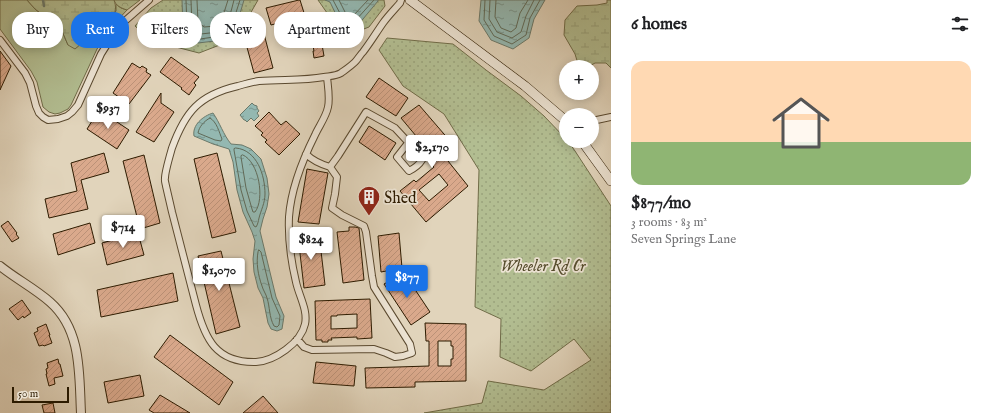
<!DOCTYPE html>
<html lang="en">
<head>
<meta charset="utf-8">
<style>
	body { margin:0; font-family:"IM FELL English",serif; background:#f2f2f2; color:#202124; height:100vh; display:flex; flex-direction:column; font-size:15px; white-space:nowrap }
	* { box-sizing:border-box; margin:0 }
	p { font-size:13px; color:#757577 }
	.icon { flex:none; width:22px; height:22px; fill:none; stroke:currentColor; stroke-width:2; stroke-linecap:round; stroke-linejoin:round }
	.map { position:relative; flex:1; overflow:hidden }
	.sheet { display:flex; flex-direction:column; background:#fff; width:380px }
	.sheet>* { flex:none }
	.hud { position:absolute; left:12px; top:12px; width:380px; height:36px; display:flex; gap:8px }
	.controls { position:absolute; left:559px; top:60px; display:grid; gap:8px }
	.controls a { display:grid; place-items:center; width:40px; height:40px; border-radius:50%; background:#fff; box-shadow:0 2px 10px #0003; font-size:20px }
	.scale { position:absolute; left:12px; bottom:10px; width:57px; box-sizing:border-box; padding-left:4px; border:2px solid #2d1b00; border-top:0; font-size:11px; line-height:14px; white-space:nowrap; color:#2d1b00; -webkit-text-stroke:3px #ece3d3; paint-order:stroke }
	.price { position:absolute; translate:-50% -34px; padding:0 9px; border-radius:4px; background:#fff; color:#222; font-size:13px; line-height:26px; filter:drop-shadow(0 1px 2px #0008) }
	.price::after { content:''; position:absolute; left:50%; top:24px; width:12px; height:9px; margin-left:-6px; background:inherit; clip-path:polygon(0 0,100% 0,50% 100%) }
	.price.current { background:#1a73e8; color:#fff }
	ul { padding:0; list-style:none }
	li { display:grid; align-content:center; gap:8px; height:212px; padding:0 20px }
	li+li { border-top:1px solid #e0e0e0 }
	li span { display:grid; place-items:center; height:124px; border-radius:12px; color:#555 }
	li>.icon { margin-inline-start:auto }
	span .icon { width:72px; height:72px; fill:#fffc; stroke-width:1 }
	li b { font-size:17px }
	h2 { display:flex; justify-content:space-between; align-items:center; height:48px; padding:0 20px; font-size:17px }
	.pill { padding:0 14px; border-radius:16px; background:#fff; box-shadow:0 2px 10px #0003; font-size:14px; line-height:36px }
	.pill.current { background:#1a73e8; color:#fff }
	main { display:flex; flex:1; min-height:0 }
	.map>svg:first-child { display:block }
	.grass { fill:#b2bd91; stroke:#706c48 }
	.forest { fill:url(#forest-crowns); stroke:#706c48 }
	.wetland { fill:url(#wetland-marsh); stroke:#706c48 }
	.park { fill:url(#park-dots); stroke:#706c48 }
	.water { fill:url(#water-ripples); stroke:#6b796a }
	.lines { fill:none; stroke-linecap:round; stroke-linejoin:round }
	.shore { stroke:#606a58; stroke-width:1 }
	.stream { stroke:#6b796a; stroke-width:2.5 }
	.building { fill:url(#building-hatch); stroke:#2d1b00; fill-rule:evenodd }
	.minor-casing { stroke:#5a492f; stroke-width:8 }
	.tertiary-casing { stroke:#5a492f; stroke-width:10 }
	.secondary-casing { stroke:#2d1b00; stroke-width:10 }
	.minor { stroke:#ece3d3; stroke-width:6 }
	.tertiary { stroke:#ece3d3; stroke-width:8 }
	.secondary { stroke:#ece3d3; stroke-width:9 }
	.labels { text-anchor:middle; stroke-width:3.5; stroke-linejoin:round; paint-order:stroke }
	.poi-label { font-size:16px; fill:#2d1b00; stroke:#ece3d3; text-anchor:start }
	.park-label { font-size:16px; font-style:italic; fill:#554c2c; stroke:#ece3d3 }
</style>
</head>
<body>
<main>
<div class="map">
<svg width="611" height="413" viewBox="0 0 611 413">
	<defs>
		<pattern id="forest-crowns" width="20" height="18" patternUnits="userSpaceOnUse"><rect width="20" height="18" fill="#b2bd91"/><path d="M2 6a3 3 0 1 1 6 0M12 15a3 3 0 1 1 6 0" fill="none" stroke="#99a27b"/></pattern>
		<pattern id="wetland-marsh" width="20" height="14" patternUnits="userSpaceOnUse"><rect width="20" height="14" fill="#b2bd91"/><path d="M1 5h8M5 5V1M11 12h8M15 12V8" fill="none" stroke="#99a27b"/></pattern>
		<pattern id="park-dots" width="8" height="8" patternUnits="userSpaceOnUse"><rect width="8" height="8" fill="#b2bd91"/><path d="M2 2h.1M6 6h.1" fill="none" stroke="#99a27b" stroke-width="1.8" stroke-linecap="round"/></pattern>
		<pattern id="water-ripples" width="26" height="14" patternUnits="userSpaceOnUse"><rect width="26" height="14" fill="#94b8b1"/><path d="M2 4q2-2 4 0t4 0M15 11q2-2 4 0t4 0" fill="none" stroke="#79958e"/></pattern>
		<pattern id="building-hatch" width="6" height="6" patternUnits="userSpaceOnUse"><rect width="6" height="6" fill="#daa98c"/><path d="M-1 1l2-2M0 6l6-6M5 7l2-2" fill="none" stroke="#bb9177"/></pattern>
	</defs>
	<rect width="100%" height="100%" fill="#e1d4bb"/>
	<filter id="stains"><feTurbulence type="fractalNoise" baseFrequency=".005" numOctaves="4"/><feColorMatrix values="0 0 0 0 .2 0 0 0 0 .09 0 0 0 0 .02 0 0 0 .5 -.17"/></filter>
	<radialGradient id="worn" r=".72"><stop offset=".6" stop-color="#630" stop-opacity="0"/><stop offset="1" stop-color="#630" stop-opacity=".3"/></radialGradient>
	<path class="grass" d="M0,0H27L35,9L44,16L49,23L62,31L68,45L93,25L97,18L104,16L111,17L116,11V4L121,8L127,10L114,24L97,49L71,105L68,109L60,113L55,114L49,112L43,107L37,82L31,71L0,29Z"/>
	<path class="forest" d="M114,0H140L127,10C121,8 116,6 114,0Z"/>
	<path class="wetland" d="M27,0H114C116,6 117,13 111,17L104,16L97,18C91,29 86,41 75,49L68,45L62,31L48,23L44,16L35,9Z
		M607,0H611V68L606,63H595L588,67H579L575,54L564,35L565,20L577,6L597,5L607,3Z"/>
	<path class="park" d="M163,0H258L246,21L230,41L199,53L172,46L148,38L135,26L151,8Z
		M318,0H384L385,6L369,27L356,32L339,30Z
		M387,38L453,44L486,70L521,96L544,116L566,139V141H568L575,151L611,206V413H424L482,403L488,381L544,390L591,360L574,339L531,371L500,357L501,319L475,307L479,170L444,114L403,86L379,50Z"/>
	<path class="water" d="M182,0H244L236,27L223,40L198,43L183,29Z
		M325,0H378V1L358,25L340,23L330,2Z
		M481,0H545L534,19L529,38L513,49L491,40L479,21Z
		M252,103L254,105L257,106V108L259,111L257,113L259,116L254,121L251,118L247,122L245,120H244L240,115Z
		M213,113C220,123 223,134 231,144L242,145L251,149L261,159L267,178L269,194L267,207L263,219L260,231L276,297L284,316L282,329L277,331L271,329L268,323L263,298L258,288L254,272L253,259L255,241L252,232L243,212L237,190L233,162L229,149L213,144L194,136C192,125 203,116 213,113Z"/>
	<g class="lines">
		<path class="shore" d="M186,0L187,27L200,39L221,36L232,25L240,0
			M191,0L192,25L201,34L218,32L228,23L234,0
			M197,0L198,22L204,27L216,26L222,19L228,0
			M333,0L343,19L355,21L374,0
			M339,0L346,14L353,16L368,0
			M485,0L484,20L494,36L512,44L526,35L530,18L540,0
			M490,0L489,19L497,32L512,38L521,32L526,16L534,0
			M496,0L495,17L501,28L511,32L516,28L520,13L528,0
			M210,118C217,122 219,132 222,139L221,141L215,140L198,133C199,127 204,121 210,118Z
			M236,148C257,150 265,175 265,194C265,203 261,210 259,218C258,222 258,224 256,227L254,226L247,211L241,190L234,150V149Z
			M243,155C259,162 265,199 255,212H253L252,209L246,188L241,157V156Z
			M259,250L261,252L272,298L280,316L279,325L277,327L274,326C269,317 270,307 267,298C266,294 263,290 262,286C258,275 256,263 258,252Z"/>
		<path class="stream" d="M43,0L44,6"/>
	</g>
	<path class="building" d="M299,0H300L305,16L271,25L266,8Z
		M264,34L273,68L254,73L245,40Z
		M321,39L324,56L314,58L313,51H314L312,41Z
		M0,51L11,66L0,90Z
		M171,57L199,77L194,83L196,85L189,95L181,89L182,88L160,72Z
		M132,63L140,68L142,66L147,69L146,72L151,75L129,104L113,93Z
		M379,78L408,98L396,116L366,97Z
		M161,93V103L174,112L154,142L136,132Z
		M419,105L450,141L440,151L468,186L426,222L400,191L414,180L416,182L434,167L432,165L437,161L401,118ZM439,174L448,185L429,201L419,190Z
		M99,110L129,130L117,149L87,129Z
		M269,112L281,125L286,121L300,134L279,155L265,142L267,140L261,135L263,133L255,126Z
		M369,126L396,143L385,160L359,142Z
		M104,153L109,172L81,180L88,209L49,218L45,199L77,191L71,163Z
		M217,153L236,232L212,238L194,159Z
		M144,155L160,223L140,229L123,161Z
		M307,169L328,173L319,224L298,222Z
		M8,221L17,233L16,234L19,238L12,242L1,226Z
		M90,223L95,243L58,255L53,234Z
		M349,227H355L359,228L364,280L343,283L337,232L349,231Z
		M138,233L144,255L107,265L102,243Z
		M399,233L402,268L381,272L378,236Z
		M319,234L325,285L304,288L298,236Z
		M221,251L240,327L216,334L198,256Z
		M173,273L178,301L101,317L97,290Z
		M404,273L430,312L411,325L384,284Z
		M370,299L372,338L357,339V337L331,338L332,340H328V342H322V340H316L315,301ZM357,314V328L331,329V316H337V315Z
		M22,300L31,313L24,318L23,316L18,320L9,309Z
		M425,323L466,324V381L415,382V387L366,388L365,368L429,366V341H426ZM438,341H451V346H453V359H451V366H438Z
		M46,324L50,335H49L52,343L44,346L43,345L39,346L34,333L38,331L37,328Z
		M170,335L233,382L219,405L154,357Z
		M58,359L59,364H60L63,376L54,378L55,384L49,386L46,374H47L46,369L48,368L47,363Z
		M316,362L356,366L354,386L313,383Z
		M140,375L144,396L108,403L104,382Z
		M160,395L190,413H154L149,410Z
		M263,396L278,413H243Z
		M53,403L55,413H44L42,405Z"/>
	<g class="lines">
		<g class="minor-casing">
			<path id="minor" d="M0,40L25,73L30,83L36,106L39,113L43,117L48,120L58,119L67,116L72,112L78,105L101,54L118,27L149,0
				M327,77C328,87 330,98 328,107C326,117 319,126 315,135C302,161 291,188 289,217C288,239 291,261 296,282C299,296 308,310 305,324C301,343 274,361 256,362C216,363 205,339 196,305C188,274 180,243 172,212C170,203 168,195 166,186C166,185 164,179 165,178C165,172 170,155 172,148C185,112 199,95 238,86C245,84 252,82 259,81C281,79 303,81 324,77C330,76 336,76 341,73C345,70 351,66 355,62C358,59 360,55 363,52C370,43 376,33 383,23C388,16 394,10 400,3L401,0
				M592,121L611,117
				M306,154C313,161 320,164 330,167L338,156L366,112L395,128L421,156L422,160C419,165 415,168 409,171L397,157L408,143
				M297,339L304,347L312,350L374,349L386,353L395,357L403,356L412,353L410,344L374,287L372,276L366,232L364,226L342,215L332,208L335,194L337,177L330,167"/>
		</g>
		<g class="tertiary-casing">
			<path id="tertiary" d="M0,266C16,279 34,288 50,302C82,330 79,374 81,413"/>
		</g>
		<g class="secondary-casing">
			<path id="secondary" d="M410,0L525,86L566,121
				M582,141L611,181"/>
		</g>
		<use href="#minor" class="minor"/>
		<use href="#tertiary" class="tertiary"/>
		<use href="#secondary" class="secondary"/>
	</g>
	<defs>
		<g id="building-pin" transform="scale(1.15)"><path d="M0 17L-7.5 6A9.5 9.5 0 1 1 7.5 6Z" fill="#8f2418" stroke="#ece3d3"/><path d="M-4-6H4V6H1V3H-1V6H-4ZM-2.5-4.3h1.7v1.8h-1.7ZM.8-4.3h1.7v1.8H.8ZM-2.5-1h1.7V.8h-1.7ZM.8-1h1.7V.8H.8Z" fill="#fff"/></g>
	</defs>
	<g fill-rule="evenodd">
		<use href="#building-pin" x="369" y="197"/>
	</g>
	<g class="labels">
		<g class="poi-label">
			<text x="384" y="203">Shed</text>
		</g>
		<g class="park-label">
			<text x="543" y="271">Wheeler Rd Cr</text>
		</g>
	</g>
	<rect width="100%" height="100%" filter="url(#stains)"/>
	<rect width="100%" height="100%" fill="url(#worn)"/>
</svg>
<div class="controls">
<a>+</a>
<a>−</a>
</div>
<div class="scale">50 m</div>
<b class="price" style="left:108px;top:130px">$937</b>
<b class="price" style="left:432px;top:169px">$2,170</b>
<b class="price" style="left:123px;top:249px">$714</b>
<b class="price" style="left:311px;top:261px">$824</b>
<b class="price" style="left:219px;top:292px">$1,070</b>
<b class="price current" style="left:407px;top:299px">$877</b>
<div class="hud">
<a class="pill">Buy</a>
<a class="pill current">Rent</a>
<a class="pill">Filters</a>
<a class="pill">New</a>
<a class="pill">Apartment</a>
</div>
</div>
<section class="sheet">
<h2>6 homes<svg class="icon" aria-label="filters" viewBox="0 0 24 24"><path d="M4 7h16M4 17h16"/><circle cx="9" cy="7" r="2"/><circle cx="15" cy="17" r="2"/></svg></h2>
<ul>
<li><span style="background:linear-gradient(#ffd9b3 65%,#8fb573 0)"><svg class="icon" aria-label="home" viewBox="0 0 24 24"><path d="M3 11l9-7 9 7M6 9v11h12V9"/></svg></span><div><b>$877/mo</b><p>3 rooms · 83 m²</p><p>Seven Springs Lane</p></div></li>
</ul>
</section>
</main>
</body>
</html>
